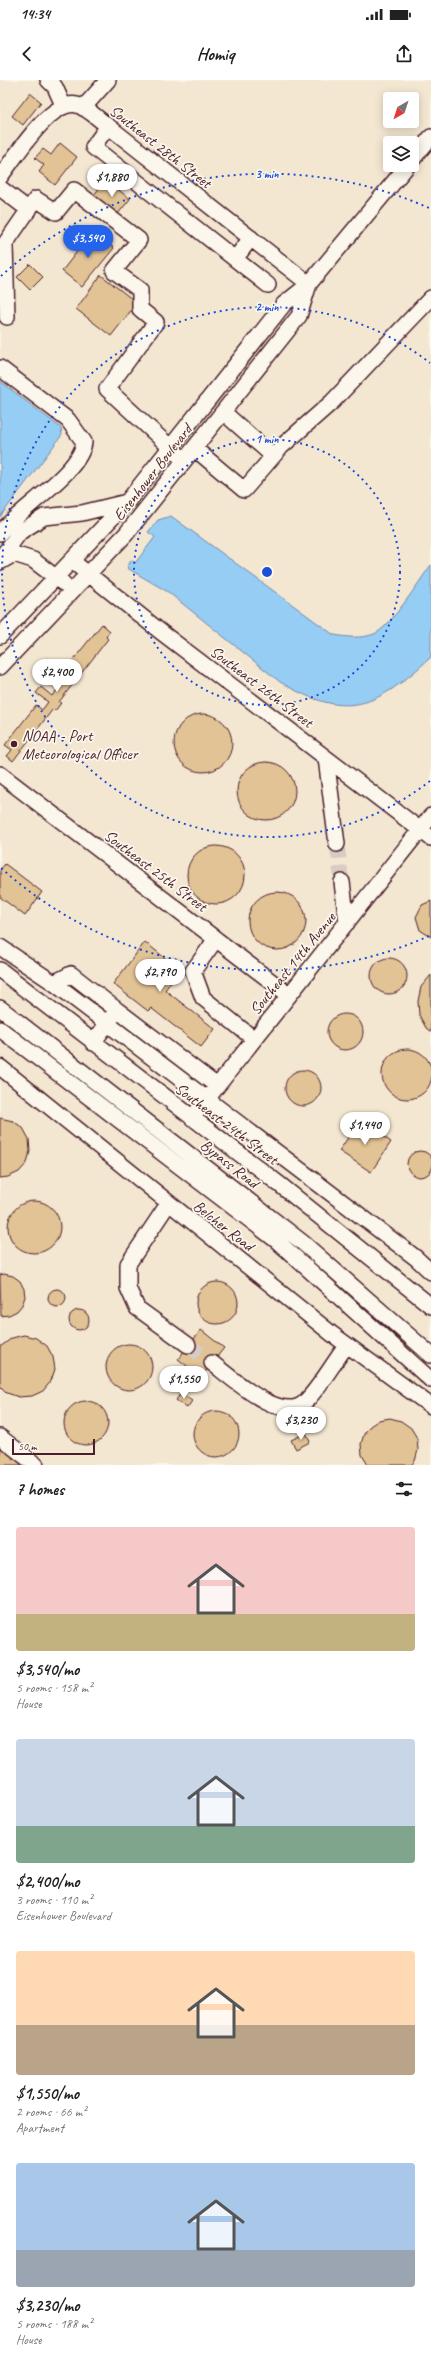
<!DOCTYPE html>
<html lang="en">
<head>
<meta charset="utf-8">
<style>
	body { margin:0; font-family:Caveat,sans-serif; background:#f2f2f2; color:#202124; height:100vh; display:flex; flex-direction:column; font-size:15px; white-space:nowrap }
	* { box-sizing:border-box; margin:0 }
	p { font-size:13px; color:#757577 }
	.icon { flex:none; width:22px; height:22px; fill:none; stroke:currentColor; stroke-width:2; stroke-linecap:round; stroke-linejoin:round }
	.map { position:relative; height:1385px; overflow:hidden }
	.panel { display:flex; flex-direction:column; background:#fff; flex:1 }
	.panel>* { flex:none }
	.needle { width:26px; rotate:219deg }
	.controls { position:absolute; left:383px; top:12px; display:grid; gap:8px }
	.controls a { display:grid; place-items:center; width:36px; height:36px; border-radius:4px; background:#fff; box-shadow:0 2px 10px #0003; font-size:20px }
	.scale { position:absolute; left:12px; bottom:10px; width:83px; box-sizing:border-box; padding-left:4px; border:2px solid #4a1f2b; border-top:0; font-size:11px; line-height:14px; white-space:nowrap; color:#4a1f2b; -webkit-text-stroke:3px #fbf7ec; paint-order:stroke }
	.price { position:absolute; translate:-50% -34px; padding:0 9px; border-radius:14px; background:#fff; color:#222; font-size:13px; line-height:26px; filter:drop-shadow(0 1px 2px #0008) }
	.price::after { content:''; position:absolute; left:50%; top:24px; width:12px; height:9px; margin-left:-6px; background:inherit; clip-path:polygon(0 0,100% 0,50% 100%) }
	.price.on { background:#2563eb; color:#fff }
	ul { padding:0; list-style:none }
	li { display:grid; align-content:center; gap:8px; height:212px; padding:0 16px }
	li span { display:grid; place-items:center; height:124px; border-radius:4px; color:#555 }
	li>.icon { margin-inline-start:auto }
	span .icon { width:72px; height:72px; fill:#fffc; stroke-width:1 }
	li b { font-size:17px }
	h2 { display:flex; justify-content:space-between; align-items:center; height:48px; padding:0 16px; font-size:17px }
	.status { display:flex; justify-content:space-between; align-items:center; height:28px; padding:0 20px; background:#fff; direction:ltr }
	.status svg { height:11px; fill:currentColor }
	header { display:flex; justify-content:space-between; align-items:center; height:52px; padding:0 16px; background:#fff; font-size:18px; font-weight:600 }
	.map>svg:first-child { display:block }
	.built { fill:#f4e7d2; fill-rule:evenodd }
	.water { fill:#95cdf4; stroke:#7787a4 }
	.building { fill:#e2c395; stroke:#4a1f2b }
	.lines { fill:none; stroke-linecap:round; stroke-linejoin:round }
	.minor-tunnel { stroke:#d8ccc5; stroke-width:15; stroke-dasharray:15 8; stroke-linecap:butt }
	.minor-casing { stroke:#4a1f2b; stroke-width:18 }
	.minor { stroke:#fbf7ec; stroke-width:15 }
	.ring { fill:none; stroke:#1d4ed8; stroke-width:2; stroke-dasharray:2 4 }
	.poi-dot { fill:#4a1f2b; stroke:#fbf7ec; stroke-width:1.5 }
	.labels { text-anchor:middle; stroke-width:3.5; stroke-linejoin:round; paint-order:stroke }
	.street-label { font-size:16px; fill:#4a1f2b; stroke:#fbf7ec }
	.poi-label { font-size:16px; fill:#4a1f2b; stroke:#fbf7ec; text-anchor:start }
	.centre { fill:#1d4ed8; stroke:#fbf7ec; stroke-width:2 }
	.ring-label { font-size:12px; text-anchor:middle; font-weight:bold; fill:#1d4ed8; stroke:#fbf7ec; stroke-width:3.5; stroke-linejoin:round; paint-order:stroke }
</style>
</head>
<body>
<div class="status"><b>14:34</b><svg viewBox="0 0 49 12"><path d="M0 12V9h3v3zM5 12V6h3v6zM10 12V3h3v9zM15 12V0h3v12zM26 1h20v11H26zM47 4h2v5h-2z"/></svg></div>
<header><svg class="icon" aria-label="back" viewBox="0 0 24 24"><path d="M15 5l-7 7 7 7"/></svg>Homiq<svg class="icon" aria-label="share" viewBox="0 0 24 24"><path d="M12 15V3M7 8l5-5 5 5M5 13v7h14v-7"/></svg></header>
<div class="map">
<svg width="431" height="1385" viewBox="0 0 431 1385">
	<rect width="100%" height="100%" fill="#fbf7ec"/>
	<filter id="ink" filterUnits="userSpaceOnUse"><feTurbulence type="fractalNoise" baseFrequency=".025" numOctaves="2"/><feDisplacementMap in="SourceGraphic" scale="8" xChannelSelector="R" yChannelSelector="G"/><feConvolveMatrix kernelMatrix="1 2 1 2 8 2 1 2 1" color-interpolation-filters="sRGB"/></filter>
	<g filter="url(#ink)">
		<path class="built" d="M0,0H431V1385H0V437L62,355L61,348L0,301ZM390,19H412V41H390ZM390,63H412V85H390Z"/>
		<path class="water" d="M0,301L61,348L62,355L0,437Z
			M171,436L334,555C347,557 361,559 374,554C390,548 419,501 431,485V577C377,627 348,642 280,602L168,512L127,488L131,480L135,483L155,457L148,452L158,440Z"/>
		<path class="building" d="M30,13L41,22L23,45L12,36Z
			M60,63L77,77L55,105L39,92L44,85L35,78L43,69L51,75Z
			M106,100L130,119L117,135L93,116Z
			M93,151L114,168L82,207L62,191Z
			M30,184L43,197L30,210L17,197Z
			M101,195L137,223L111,256L76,229Z
			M102,544L110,551L106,557L108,559L59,622L61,623L55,631L53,629L13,681L7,676L12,670L5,665L36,625L42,630L48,622L36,613L41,607L52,616L58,609L53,605Z
			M174 663a29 29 0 1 1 58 0a29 29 0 1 1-58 0Z
			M237 711a29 29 0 1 1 58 0a29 29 0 1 1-58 0Z
			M187 795a29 29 0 1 1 58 0a29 29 0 1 1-58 0Z
			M5,784L42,812L25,836L0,817V790Z
			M248 841a29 29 0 1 1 58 0a29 29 0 1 1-58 0Z
			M431,821V857L420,850L416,837L422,825Z
			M145,862L171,883L164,892L173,899L165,910L215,949L201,967L151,928L148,931L113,904Z
			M371 896a18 18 0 1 1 36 0a18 18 0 1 1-36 0Z
			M431,895V952L426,948L419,935L418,921L421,907Z
			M327 952a18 18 0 1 1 36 0a18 18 0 1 1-36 0Z
			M382 994a25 25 0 1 1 50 0a25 25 0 1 1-50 0Z
			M285 1008a18 18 0 1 1 36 0a18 18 0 1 1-36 0Z
			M0,1038L13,1041L23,1048L29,1059L30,1071L27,1083L19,1092L8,1097L0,1098Z
			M360,1040L391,1062L371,1092L339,1071Z
			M407 1084a13 13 0 1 1 26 0a13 13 0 1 1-26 0Z
			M8 1147a26 26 0 1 1 52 0a26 26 0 1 1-52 0Z
			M4,1194L13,1196L20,1201L24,1209L25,1217L22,1225L17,1231L9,1235L1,1236L0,1195Z
			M196 1223a21 21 0 1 1 42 0a21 21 0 1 1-42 0Z
			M48 1218a9 9 0 1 1 18 0a9 9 0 1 1-18 0Z
			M69 1240a10 10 0 1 1 20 0a10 10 0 1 1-20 0Z
			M201,1250L224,1268L201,1297L178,1279Z
			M24,1255L36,1258L47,1266L53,1277L55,1289L51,1301L43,1311L32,1316L19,1317L7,1313L0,1306V1267L12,1258Z
			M106 1287a23 23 0 1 1 46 0a23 23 0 1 1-46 0Z
			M181,1313L192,1321L187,1328L176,1320Z
			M64 1343a22 22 0 1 1 44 0a22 22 0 1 1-44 0Z
			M193 1354a23 23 0 1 1 46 0a23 23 0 1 1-46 0Z
			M390,1338L401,1341L411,1348L417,1358L418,1370L415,1381L411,1385H368L362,1375L361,1364L364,1354L370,1346L379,1340Z
			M306,1353L310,1362L296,1369L291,1360Z
			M0,1367L24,1385H0Z"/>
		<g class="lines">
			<path class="minor-tunnel" d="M337,764L342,802
				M188,1265L212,1283"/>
			<g class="minor-casing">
				<path id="minor" d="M48,0L55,7L63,25
					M83,28L108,0
					M108,46L93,67L268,205
					M412,80L431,57
					M0,97C15,78 50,19 77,25C88,28 99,40 108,46L309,204
					M0,108L29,130
					M235,179L251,158
					M7,237L5,164L36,119L56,132L74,110L139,160L114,191L140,210V229L156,242L107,309L184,380
					M0,288L68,340L84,362C81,392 19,429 0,453
					M223,332L273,376
					M194,368L244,410L281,367L332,322L431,218
					M0,479L20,452L44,437L82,433L127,422
					M72,481L161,552L431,758
					M0,482L14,474L33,480L63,503
					M0,556L127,422L284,224L309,204L408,85
					M0,587L126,454L299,236L309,204
					M326,678L337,764
					M0,694L289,915
					M342,802L347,843
					M216,859L193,891L203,918L254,959
					M0,867L54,903L416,1178L431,1192
					M0,890L279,1104L431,1226
					M54,903L71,894L117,930
					M0,928L302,1162L431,1275
					M0,949L276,1160L431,1300
					M93,963L117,930L217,1006
					M0,987L332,1254L431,1326
					M192,1038L431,736
					M168,1124L128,1184V1208L137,1228L188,1265
					M212,1283C231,1297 282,1345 305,1322C321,1306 333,1283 347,1265
					M0,1357L36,1385"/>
			</g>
			<use href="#minor" class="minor"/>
		</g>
	</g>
	<g class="ring">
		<circle cx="267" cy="492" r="133"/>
		<path d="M430 701A265 265 0 1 1 430 283"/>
		<path d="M429 856A398 398 0 0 1 1 788M1 196A398 398 0 0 1 429 128"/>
	</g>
	<circle class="poi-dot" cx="14" cy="664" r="4"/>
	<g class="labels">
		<g class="street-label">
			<text transform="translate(161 66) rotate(38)" y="6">Southeast 28th Street</text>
			<text transform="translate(152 392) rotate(-52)" y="6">Eisenhower Boulevard</text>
			<text transform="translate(262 606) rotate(37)" y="6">Southeast 26th Street</text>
			<text transform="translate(156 790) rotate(37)" y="6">Southeast 25th Street</text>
			<text transform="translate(292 883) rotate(-51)" y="6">Southeast 14th Avenue</text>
			<text transform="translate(227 1043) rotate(37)" y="6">Southeast 24th Street</text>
			<text transform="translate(230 1083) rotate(38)" y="6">Bypass Road</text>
			<text transform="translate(224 1145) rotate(38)" y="6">Belcher Road</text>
		</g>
		<g class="poi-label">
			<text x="22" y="661">NOAA - Port<tspan x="22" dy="18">Meteorological Officer</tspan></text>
		</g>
	</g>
	<circle cx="267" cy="492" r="6" class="centre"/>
	<g class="ring-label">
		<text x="267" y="98">3 min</text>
		<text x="267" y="231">2 min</text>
		<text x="267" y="363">1 min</text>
	</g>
</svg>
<div class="controls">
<a><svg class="needle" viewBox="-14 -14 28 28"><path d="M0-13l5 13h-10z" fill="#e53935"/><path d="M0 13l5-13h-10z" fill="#757577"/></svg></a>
<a><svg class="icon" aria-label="layers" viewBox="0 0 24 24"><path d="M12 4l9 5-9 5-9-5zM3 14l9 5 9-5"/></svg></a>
</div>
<div class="scale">50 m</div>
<b class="price" style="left:112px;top:118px">$1,880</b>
<b class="price on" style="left:88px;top:179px">$3,540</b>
<b class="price" style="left:57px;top:613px">$2,400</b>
<b class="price" style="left:160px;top:913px">$2,790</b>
<b class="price" style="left:365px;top:1066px">$1,440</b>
<b class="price" style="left:184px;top:1320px">$1,550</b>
<b class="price" style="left:301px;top:1361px">$3,230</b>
</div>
<section class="panel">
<h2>7 homes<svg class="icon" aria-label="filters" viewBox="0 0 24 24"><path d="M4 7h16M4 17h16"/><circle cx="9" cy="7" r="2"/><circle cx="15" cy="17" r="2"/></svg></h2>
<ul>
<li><span style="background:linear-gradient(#f6c9c9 70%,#c2b280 0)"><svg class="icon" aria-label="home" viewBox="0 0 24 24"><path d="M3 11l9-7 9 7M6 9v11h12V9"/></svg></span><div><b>$3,540/mo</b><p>5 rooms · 158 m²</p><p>House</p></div></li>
<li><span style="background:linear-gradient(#c9d6e8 70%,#7fa58c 0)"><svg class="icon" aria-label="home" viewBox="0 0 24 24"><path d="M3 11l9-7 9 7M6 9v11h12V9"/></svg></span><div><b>$2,400/mo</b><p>3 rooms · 110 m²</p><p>Eisenhower Boulevard</p></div></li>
<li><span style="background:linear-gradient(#ffd9b3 60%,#b9a48a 0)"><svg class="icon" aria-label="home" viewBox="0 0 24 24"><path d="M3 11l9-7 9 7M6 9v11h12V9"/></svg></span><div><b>$1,550/mo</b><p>2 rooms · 66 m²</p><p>Apartment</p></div></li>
<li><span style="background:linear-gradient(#a9c7e8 70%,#9aa5b1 0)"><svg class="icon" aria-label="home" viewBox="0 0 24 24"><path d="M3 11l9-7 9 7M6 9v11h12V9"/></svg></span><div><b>$3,230/mo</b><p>5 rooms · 188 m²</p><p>House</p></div></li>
</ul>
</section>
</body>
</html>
